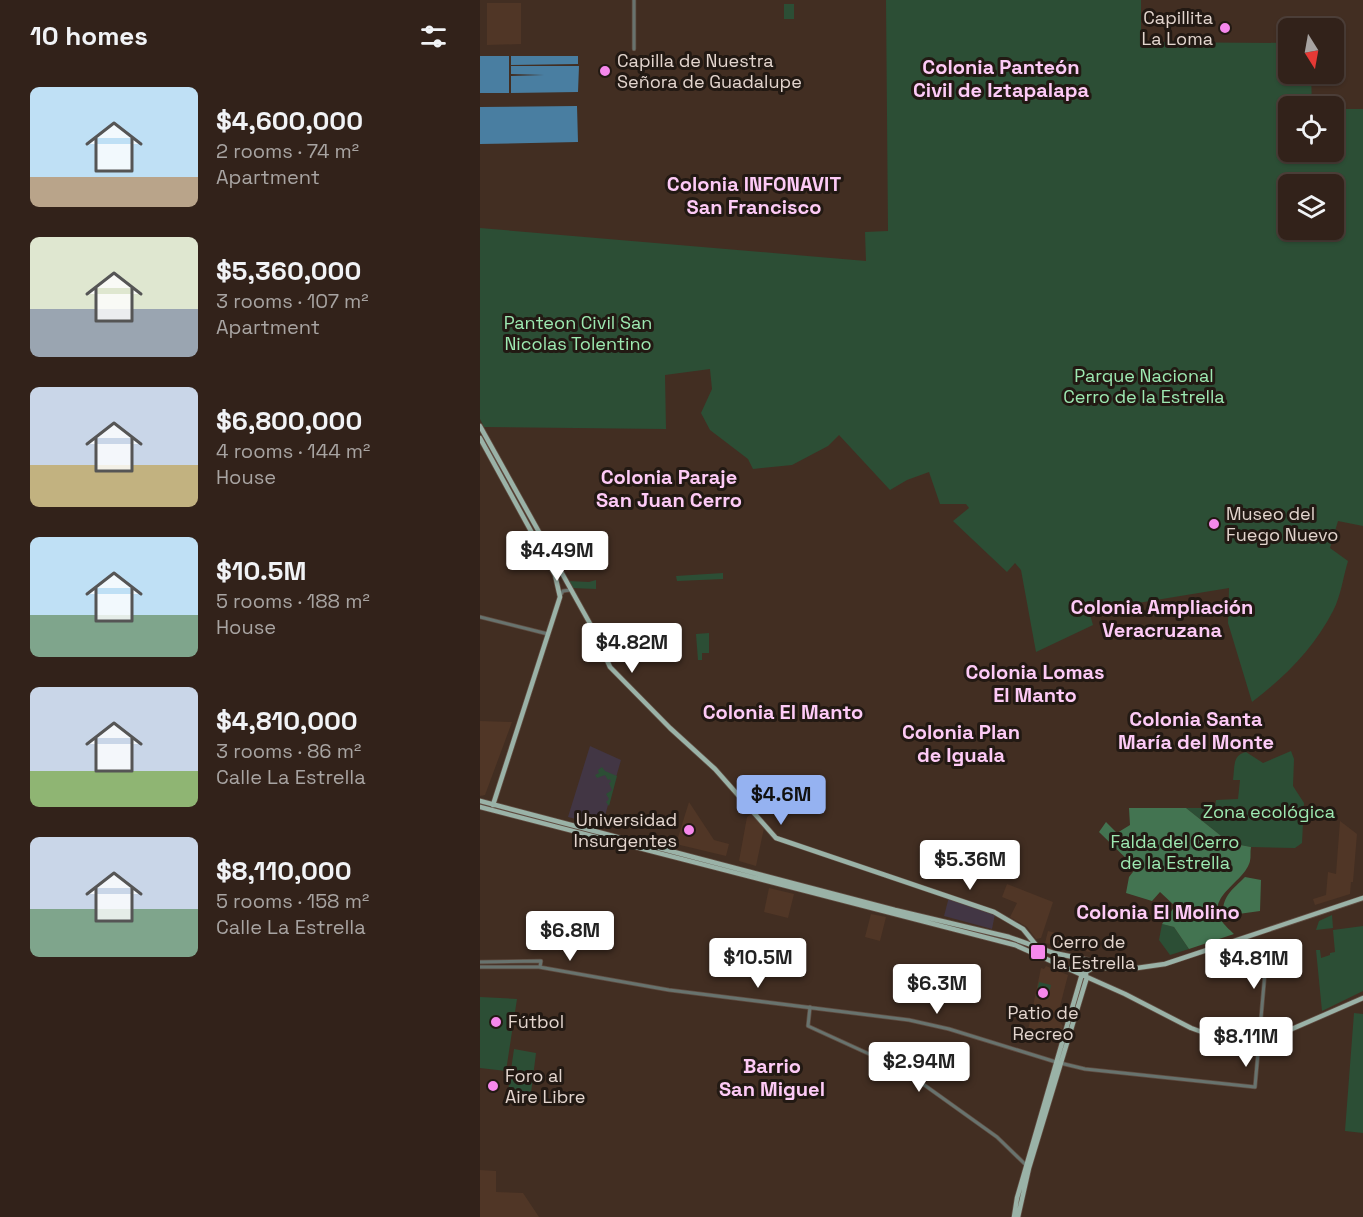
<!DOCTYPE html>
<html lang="en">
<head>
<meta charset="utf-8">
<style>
	body { margin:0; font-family:"Space Grotesk",sans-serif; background:#3a2a23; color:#f1f3f6; height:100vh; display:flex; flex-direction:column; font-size:22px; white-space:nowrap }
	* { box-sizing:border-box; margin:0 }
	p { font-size:20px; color:#a8a4a2 }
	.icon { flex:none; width:33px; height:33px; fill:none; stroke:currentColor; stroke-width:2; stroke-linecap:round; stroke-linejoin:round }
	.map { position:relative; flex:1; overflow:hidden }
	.sheet { display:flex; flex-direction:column; background:#32221a; width:480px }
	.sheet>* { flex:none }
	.needle { width:39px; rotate:169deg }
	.controls { position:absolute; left:798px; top:18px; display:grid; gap:12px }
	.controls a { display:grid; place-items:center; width:66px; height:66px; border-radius:9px; background:#32221a; box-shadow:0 2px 4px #0004,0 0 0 2px #4d3f39; font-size:30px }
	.price { position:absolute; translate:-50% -51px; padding:0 14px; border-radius:6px; background:#fff; color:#222; font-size:20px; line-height:39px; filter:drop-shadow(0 2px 3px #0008) }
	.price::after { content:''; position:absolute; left:50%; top:36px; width:18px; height:14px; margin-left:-9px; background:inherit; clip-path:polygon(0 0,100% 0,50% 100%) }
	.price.on { background:#95b2f1; color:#111 }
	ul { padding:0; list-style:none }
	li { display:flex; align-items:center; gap:18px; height:150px; padding:0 30px }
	li span { display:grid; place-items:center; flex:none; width:168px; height:120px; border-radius:9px; color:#555 }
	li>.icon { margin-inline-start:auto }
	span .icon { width:72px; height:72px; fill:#fffc; stroke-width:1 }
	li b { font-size:26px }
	h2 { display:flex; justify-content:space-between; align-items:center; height:72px; padding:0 30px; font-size:26px }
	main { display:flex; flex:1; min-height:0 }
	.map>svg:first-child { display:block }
	.built { fill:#503626 }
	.medical { fill:#423644 }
	.green { fill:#2c4e35; fill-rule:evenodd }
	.forest { fill:#437451 }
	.water { fill:#497ea1 }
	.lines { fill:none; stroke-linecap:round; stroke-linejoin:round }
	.minor-casing { stroke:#5f4c41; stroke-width:4.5 }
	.major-casing { stroke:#5f4c41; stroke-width:6 }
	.minor { stroke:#68736e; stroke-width:3 }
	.major { stroke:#9ab2a7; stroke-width:4.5 }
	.poi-dot { fill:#f688ec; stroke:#221913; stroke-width:2 }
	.labels { text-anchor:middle; stroke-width:6; stroke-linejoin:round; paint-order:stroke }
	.poi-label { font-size:18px; fill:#e3d5ce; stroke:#221913; text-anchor:start }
	.park-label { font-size:18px; fill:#9de9b1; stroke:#221913 }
	.neighbourhood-label { font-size:20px; font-weight:bold; fill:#fdcaf6; stroke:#221913 }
</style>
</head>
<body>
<main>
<section class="sheet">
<h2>10 homes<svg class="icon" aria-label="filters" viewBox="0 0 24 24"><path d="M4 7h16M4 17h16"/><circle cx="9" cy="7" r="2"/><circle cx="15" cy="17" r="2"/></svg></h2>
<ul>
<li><span style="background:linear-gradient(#bfe0f5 75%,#b9a48a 0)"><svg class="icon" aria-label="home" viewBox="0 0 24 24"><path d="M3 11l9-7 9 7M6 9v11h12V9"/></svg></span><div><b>$4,600,000</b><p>2 rooms · 74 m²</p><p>Apartment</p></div></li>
<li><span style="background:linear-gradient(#dfe7d0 60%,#9aa5b1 0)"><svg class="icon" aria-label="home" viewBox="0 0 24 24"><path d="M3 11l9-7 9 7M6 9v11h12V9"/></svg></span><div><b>$5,360,000</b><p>3 rooms · 107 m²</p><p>Apartment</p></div></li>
<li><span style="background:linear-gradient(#c9d6e8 65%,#c2b280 0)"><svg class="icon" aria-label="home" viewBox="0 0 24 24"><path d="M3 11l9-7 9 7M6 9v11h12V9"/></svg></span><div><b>$6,800,000</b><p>4 rooms · 144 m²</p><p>House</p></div></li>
<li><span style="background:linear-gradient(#bfe0f5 65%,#7fa58c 0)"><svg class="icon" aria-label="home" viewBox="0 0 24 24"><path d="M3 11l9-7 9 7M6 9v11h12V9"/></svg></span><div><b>$10.5M</b><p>5 rooms · 188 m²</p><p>House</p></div></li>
<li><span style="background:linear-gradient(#c9d6e8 70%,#8fb573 0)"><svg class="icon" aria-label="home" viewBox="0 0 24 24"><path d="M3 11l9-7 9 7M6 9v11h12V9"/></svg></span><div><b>$4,810,000</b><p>3 rooms · 86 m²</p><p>Calle La Estrella</p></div></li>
<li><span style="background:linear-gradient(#c9d6e8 60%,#7fa58c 0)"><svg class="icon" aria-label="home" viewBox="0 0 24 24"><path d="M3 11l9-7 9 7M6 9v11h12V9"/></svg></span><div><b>$8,110,000</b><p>5 rooms · 158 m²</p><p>Calle La Estrella</p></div></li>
</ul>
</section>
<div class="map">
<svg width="883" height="1217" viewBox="0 0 883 1217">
	<rect width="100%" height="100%" fill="#422e22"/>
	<path class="built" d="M7,3H41V44L7,45Z
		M0,721L32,722L5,795L0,796Z
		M209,802L234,840L249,844L246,856L196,844Z
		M271,814L284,828L276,866L259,861L267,817Z
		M860,821L877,834L873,882H871L870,894L835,905L833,899L846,895L848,872L856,874Z
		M527,884L573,902L561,938L556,939L547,927L530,917L537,903L522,897Z
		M289,888L314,894L308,918L284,912Z
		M391,914L406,917L400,941L385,937Z
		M568,931L605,941L604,947L611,949L610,952L565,943Z
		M566,966L588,975L577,1018L583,1026L577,1042L547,1035L561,968L564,969Z
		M0,1170L16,1171V1192L43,1193L59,1217H0Z"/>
	<path class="medical" d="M110,746L141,760L122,826L88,817Z
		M469,897L515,914L512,929L464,916Z"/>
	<path class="green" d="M406,0H661V37L665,42L808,43V74H831L832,106H808V152H854V109H883V526L858,521L850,548L868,561C863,577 861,596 853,611C834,648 805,677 772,702L748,623L749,588L609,611L613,625L556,652L541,570L535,563L527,572L473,521L489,508L486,504H460L449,472L427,480L410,490L359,435L348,446L312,465L273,469L268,459L230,430L221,413L232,389L230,369L185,375L186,429L4,427L0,419V228L386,261L385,232L408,231ZM808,184H854V230H808Z
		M304,4H314V19H304Z
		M243,573V579L197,581L196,576Z
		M116,580V589L92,588L88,581L109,582Z
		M229,633V653H222V660H218L216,634Z
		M811,751L814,759L813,786L824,803L822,843L815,848L771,847L750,843L706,808H735L736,800L758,799L760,780H753C755,767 752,755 766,752L783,763Z
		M122,767L125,771L137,776L129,806L126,802L129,799L126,794L132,790L129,783L131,782L130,779L128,780L125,775L117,778L115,775L119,773L118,770Z
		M852,915L853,928L836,930L839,921Z
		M682,924L694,927L709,949L690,955L679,940Z
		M883,926V991L842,1011L836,950H840L841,958L850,955V953L855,952L853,930Z
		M559,982L571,985L568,999L556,997Z
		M0,997L37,999L26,1071L0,1068Z
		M874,1013L883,1014V1133L865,1131Z
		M34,1049L56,1053L50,1101L27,1098Z"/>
	<path class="forest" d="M649,808H706L750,843L771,847C770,852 771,857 770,861C765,882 726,896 741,920C744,925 750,930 754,934L709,949L694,927L682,924L695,906L680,892L672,901L646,893L649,877L656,868L619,832L626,822L637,833L650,825Z
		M765,877L781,880L780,911L744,916C740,898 753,889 765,877Z"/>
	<path class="water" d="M0,56H29V93H0Z
		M31,56H98V64L31,65Z
		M31,66H99L98,92L31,93V76L64,75L31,74Z
		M97,106L98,142L0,144V107Z"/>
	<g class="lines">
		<g class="minor-casing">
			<path id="minor" d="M154,0V49
				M80,596L83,591L90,590
				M0,617L68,634
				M0,962L61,961L60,967
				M0,967H59L189,990L429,1020L469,1029L576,1062L605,1069L775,1087L785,972L782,959L763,938
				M330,1007L328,1026L422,1069L517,1137L547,1166"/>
		</g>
		<g class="major-casing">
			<path id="major" d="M0,426L113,629L130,667L190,728L235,769L296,838L514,912L543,929L556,945
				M0,438L75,575L80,597L13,805
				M0,801L415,910L529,937L574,953L628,964L638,968L650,969L685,964L883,898
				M0,807L535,945L645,994L711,1028L744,1040L766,1042L789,1039L883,998
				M597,958L601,963L606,974
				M534,1217L537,1198L602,974L613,968H635
				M538,1217L549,1168L607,977"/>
		</g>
		<use href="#minor" class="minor"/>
		<use href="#major" class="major"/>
	</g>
	<g class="poi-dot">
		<circle cx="745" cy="28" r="6"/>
		<circle cx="125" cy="71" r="6"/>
		<circle cx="734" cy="524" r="6"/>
		<circle cx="209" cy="830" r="6"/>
		<rect x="550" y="944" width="16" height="16" rx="3"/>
		<circle cx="563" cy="993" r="6"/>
		<circle cx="16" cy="1022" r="6"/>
		<circle cx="13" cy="1086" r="6"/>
	</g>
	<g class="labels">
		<g class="poi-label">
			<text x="733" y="24" text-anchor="end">Capillita<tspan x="733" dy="21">La Loma</tspan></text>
			<text x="137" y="67">Capilla de Nuestra<tspan x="137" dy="21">Señora de Guadalupe</tspan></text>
			<text x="746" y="520">Museo del<tspan x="746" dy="21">Fuego Nuevo</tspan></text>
			<text x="197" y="826" text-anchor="end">Universidad<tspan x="197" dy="21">Insurgentes</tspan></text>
			<text x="572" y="948">Cerro de<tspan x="572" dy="21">la Estrella</tspan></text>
			<text x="563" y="1019" text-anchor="middle">Patio de<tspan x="563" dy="21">Recreo</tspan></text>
			<text x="28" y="1028">Fútbol</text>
			<text x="25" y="1082">Foro al<tspan x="25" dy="21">Aire Libre</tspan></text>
		</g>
		<g class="park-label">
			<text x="98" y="329">Panteon Civil San<tspan x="98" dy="21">Nicolas Tolentino</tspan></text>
			<text x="664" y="382">Parque Nacional<tspan x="664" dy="21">Cerro de la Estrella</tspan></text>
			<text x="789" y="818">Zona ecológica</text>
			<text x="695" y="848">Falda del Cerro<tspan x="695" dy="21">de la Estrella</tspan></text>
		</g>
		<g class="neighbourhood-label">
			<text x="521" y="74">Colonia Panteón<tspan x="521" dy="23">Civil de Iztapalapa</tspan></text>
			<text x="274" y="191">Colonia INFONAVIT<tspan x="274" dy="23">San Francisco</tspan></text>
			<text x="189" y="484">Colonia Paraje<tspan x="189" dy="23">San Juan Cerro</tspan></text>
			<text x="682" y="614">Colonia Ampliación<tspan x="682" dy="23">Veracruzana</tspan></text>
			<text x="555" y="679">Colonia Lomas<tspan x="555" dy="23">El Manto</tspan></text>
			<text x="303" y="719">Colonia El Manto</text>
			<text x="716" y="726">Colonia Santa<tspan x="716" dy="23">María del Monte</tspan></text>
			<text x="481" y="739">Colonia Plan<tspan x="481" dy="23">de Iguala</tspan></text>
			<text x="678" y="919">Colonia El Molino</text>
			<text x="292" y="1073">Barrio<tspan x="292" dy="23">San Miguel</tspan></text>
		</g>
	</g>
</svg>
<div class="controls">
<a><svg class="needle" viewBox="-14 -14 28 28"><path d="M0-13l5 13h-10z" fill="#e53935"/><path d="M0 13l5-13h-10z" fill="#a8a4a2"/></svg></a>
<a><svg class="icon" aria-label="locate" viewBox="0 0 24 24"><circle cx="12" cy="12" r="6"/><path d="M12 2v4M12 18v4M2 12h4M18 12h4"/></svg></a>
<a><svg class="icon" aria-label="layers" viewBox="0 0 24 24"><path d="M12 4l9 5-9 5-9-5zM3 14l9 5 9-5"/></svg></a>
</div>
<b class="price" style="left:77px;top:582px">$4.49M</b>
<b class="price" style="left:152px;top:674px">$4.82M</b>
<b class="price on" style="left:301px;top:826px">$4.6M</b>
<b class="price" style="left:490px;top:891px">$5.36M</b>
<b class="price" style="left:90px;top:962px">$6.8M</b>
<b class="price" style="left:278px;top:989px">$10.5M</b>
<b class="price" style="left:774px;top:990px">$4.81M</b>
<b class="price" style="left:457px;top:1015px">$6.3M</b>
<b class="price" style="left:766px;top:1068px">$8.11M</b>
<b class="price" style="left:439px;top:1093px">$2.94M</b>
</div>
</main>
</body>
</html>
